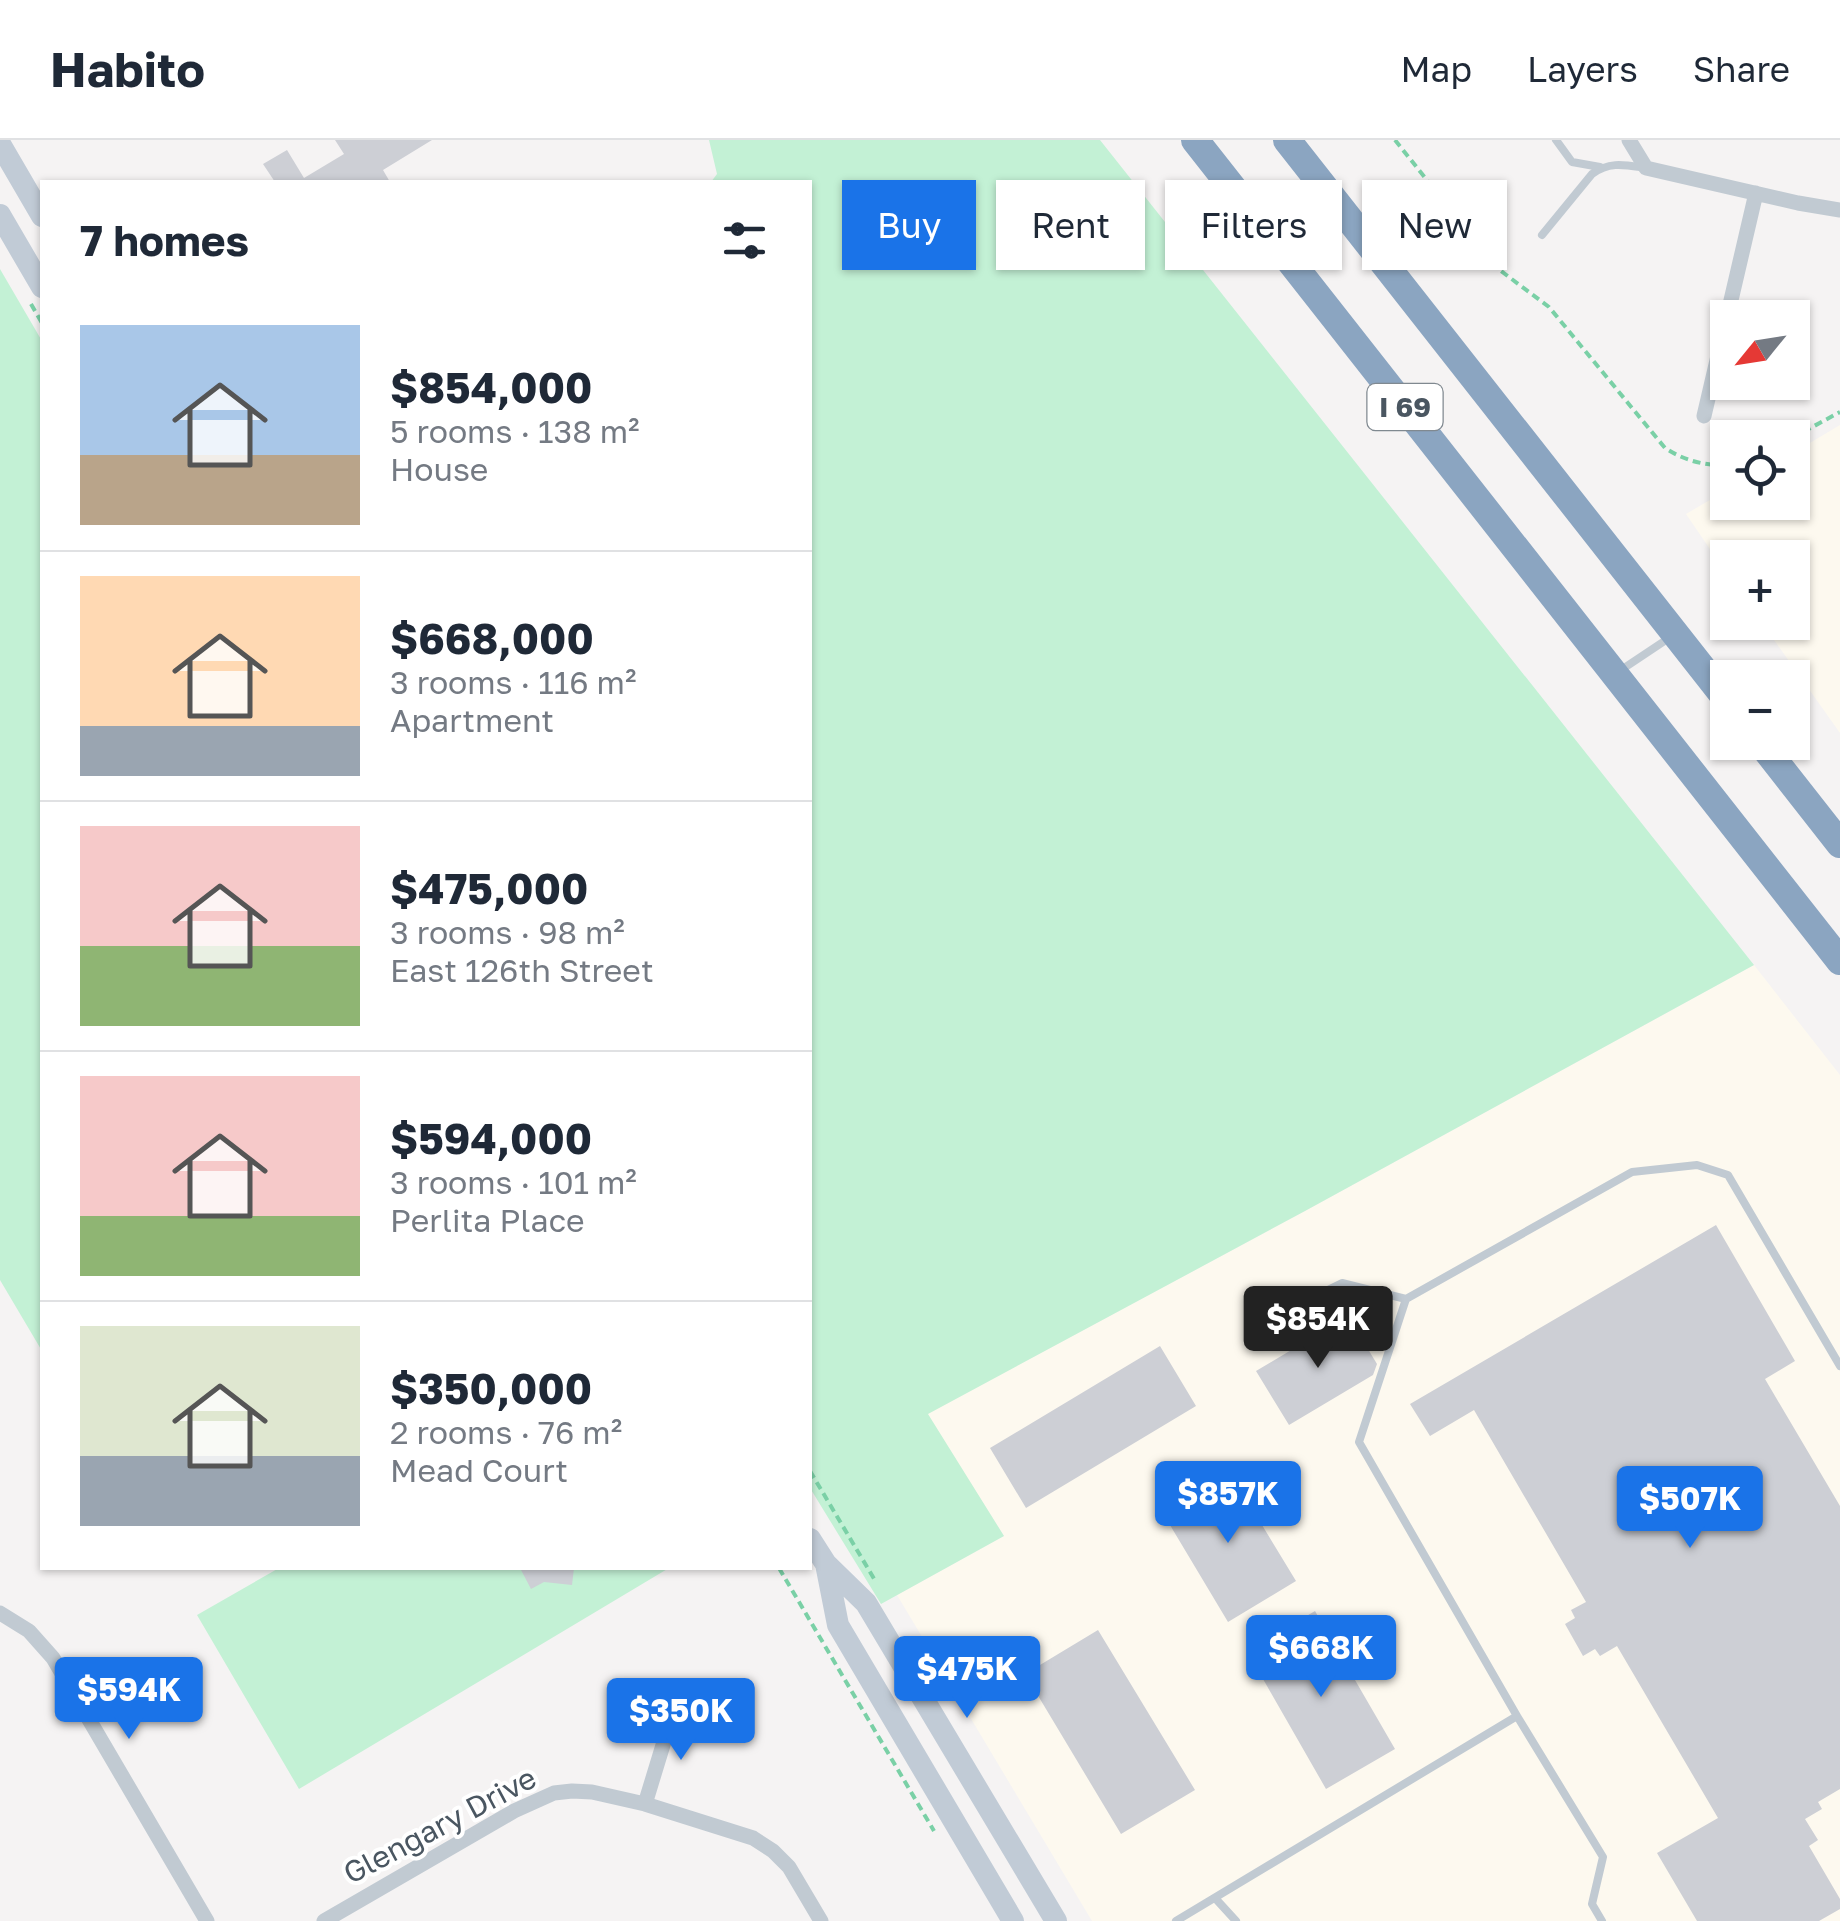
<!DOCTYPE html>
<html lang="en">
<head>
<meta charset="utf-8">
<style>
	body { margin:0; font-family:"Golos Text",sans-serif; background:#f6f6f7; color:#1f2937; height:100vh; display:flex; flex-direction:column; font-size:38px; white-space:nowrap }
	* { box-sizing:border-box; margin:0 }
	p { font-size:32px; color:#747a83 }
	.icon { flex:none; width:55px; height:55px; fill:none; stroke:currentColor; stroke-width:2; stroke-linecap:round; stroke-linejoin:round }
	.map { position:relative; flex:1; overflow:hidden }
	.sheet { position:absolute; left:40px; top:40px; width:772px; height:1390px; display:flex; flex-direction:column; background:#fff; border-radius:0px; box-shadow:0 2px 8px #0004 }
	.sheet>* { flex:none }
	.banner { position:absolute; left:842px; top:40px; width:848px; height:90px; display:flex; gap:20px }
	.needle { width:65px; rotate:240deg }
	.buttons { position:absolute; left:1710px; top:160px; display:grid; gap:20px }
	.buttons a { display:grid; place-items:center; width:100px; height:100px; border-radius:0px; background:#fff; box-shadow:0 2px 8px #0004; font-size:50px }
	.price { position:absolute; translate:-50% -85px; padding:0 22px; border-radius:10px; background:#1a73e8; color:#fff; font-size:32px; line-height:65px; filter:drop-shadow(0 2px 5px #0008) }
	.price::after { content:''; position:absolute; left:50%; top:60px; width:30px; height:22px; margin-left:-15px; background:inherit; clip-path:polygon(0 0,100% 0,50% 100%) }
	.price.active { background:#222; color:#fff }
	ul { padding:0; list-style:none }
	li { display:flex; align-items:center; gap:30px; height:250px; padding:0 40px }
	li+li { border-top:2px solid #e0e1e3 }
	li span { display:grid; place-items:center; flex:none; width:280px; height:200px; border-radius:0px; color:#555 }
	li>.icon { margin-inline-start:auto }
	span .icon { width:120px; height:120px; fill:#fffc; stroke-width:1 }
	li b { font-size:42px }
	h2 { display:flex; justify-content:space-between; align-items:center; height:120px; padding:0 40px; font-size:42px }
	.tag { padding:0 35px; border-radius:0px; background:#fff; box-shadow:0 2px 8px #0004; font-size:35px; line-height:90px }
	.tag.active { background:#1a73e8; color:#fff }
	header { display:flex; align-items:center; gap:60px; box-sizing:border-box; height:140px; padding:0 50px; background:#fff; border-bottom:2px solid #e0e1e3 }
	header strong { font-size:48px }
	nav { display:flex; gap:55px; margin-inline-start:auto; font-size:35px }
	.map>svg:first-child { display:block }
	.commercial { fill:#fdf9ef }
	.green { fill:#c3f1d5 }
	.building { fill:#cdcfd5 }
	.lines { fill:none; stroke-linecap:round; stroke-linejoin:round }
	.path { stroke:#7ad0a6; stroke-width:4; stroke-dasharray:8 5; stroke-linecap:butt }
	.lane { stroke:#c1cad2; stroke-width:8 }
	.street { stroke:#c1cad2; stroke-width:15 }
	.secondary { stroke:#c1cbd6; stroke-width:22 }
	.highway { stroke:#8ba5c1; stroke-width:28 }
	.labels { text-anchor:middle; stroke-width:8; stroke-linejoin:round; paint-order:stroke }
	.shield { fill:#fff; stroke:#808990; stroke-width:2.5 }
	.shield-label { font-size:28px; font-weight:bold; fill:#4a5661 }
	.street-label { font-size:30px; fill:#4a5661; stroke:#fff }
</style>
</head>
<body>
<header>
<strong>Habito</strong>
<nav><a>Map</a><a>Layers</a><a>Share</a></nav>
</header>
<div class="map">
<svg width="1840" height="1781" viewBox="0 0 1840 1781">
	<rect width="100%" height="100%" fill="#f5f3f3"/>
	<path class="commercial" d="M1840,285V593L1762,483L1792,482V418H1728L1727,434L1686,374L1727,350L1728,362H1792L1793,313Z
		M1754,825L1840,935V1781H1092L897,1455L1004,1396L927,1274L1305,1071Z"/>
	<path class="green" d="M709,0H1100L1754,825L1305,1071L928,1274L1004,1396L881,1464L810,1348V42H711L717,34Z
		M0,129L42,201V1211L0,1140Z
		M279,1428H669L299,1649L197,1475Z"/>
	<path class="building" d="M335,0H432L383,30L390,42H275L263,24L287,10L304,38L344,14Z
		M1716,1085L1795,1221L1765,1239L1840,1366V1649L1818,1662L1822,1669L1805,1679L1818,1700L1809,1706L1840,1759V1769L1819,1781H1697L1657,1713L1718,1678L1617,1506L1600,1516L1595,1509L1583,1516L1565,1484L1575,1478L1571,1470L1586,1462L1474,1270L1430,1296L1410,1264Z
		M1348,1176L1377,1224L1373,1235L1289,1285L1256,1231Z
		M1160,1206L1196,1266L1026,1368L990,1308Z
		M1228,1329L1296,1441L1228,1482L1161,1370Z
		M520,1428H574L572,1445L544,1442L531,1449Z
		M1315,1471L1395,1609L1326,1649L1247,1511Z
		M1098,1490L1195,1650L1121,1694L1025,1534Z"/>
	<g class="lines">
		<path class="path" d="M1395,0L1497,128L1549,167L1665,308C1685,321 1703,325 1728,326
			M31,164L42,183
			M1792,298L1840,272
			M810,1331L876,1442
			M779,1428L934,1691"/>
		<path class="lane" d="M1556,0L1572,22L1600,27
			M1542,95L1592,34C1610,21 1625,25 1646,28
			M1618,532L1669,498
			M1261,1183L1342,1143L1406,1159
			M1517,1576L1359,1302L1406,1159L1632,1032L1697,1025L1728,1035L1840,1226
			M1215,1758L1236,1781
			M1176,1781L1517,1576L1603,1717L1592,1764L1602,1781"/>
		<path class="street" d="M1629,0L1646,28L1798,63L1840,70
			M1704,276L1756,53
			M0,1473L29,1491L53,1518L207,1781
			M645,1664L674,1569
			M324,1781L514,1671L554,1653L572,1651L592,1652L645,1664L753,1698L773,1711L789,1727L821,1781"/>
		<path class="secondary" d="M0,4L42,76
			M0,75L42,147
			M810,1399L826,1424L866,1463L1056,1781
			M826,1424L838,1485L1013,1781"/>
		<path class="highway" d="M1195,0L1840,821
			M1287,0L1728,561
			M1760,602L1840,704"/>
	</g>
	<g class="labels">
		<rect class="shield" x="1367.5" y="244" width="75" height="46" rx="8"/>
		<g class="shield-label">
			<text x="1405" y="277">I 69</text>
		</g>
		<g class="street-label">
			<text transform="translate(440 1686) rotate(-28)" y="10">Glengary Drive</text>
		</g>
	</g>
</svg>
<div class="buttons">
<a><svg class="needle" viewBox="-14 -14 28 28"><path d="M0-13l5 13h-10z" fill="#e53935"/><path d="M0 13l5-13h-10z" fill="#747a83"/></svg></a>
<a><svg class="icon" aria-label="locate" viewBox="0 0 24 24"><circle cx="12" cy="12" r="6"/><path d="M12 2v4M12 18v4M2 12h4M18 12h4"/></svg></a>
<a>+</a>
<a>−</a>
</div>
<b class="price active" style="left:1318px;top:1231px">$854K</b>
<b class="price" style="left:1228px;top:1406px">$857K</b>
<b class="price" style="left:1690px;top:1411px">$507K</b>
<b class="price" style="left:1321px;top:1560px">$668K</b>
<b class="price" style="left:967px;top:1581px">$475K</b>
<b class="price" style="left:129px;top:1602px">$594K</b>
<b class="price" style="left:681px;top:1623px">$350K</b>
<div class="banner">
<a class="tag active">Buy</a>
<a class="tag">Rent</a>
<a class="tag">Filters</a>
<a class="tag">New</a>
</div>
<section class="sheet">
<h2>7 homes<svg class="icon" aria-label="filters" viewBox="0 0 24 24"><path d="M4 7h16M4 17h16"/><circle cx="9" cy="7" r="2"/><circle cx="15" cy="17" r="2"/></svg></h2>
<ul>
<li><span style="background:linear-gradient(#a9c7e8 65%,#b9a48a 0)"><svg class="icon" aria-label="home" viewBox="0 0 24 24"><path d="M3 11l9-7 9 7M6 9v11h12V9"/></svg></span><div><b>$854,000</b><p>5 rooms · 138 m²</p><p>House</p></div></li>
<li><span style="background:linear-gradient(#ffd9b3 75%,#9aa5b1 0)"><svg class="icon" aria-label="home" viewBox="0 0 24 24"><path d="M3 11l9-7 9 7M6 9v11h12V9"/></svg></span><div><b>$668,000</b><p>3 rooms · 116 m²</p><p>Apartment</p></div></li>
<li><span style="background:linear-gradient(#f6c9c9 60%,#8fb573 0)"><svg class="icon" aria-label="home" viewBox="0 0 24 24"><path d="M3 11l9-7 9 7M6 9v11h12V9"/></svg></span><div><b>$475,000</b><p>3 rooms · 98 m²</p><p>East 126th Street</p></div></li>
<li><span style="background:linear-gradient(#f6c9c9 70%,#8fb573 0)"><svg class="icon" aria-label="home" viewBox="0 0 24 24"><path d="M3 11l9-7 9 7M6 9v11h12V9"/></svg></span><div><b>$594,000</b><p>3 rooms · 101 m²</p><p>Perlita Place</p></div></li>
<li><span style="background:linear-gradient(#dfe7d0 65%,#9aa5b1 0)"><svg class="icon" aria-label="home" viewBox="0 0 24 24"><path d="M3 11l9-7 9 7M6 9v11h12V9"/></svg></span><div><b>$350,000</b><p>2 rooms · 76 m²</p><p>Mead Court</p></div></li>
</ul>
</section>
</div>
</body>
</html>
